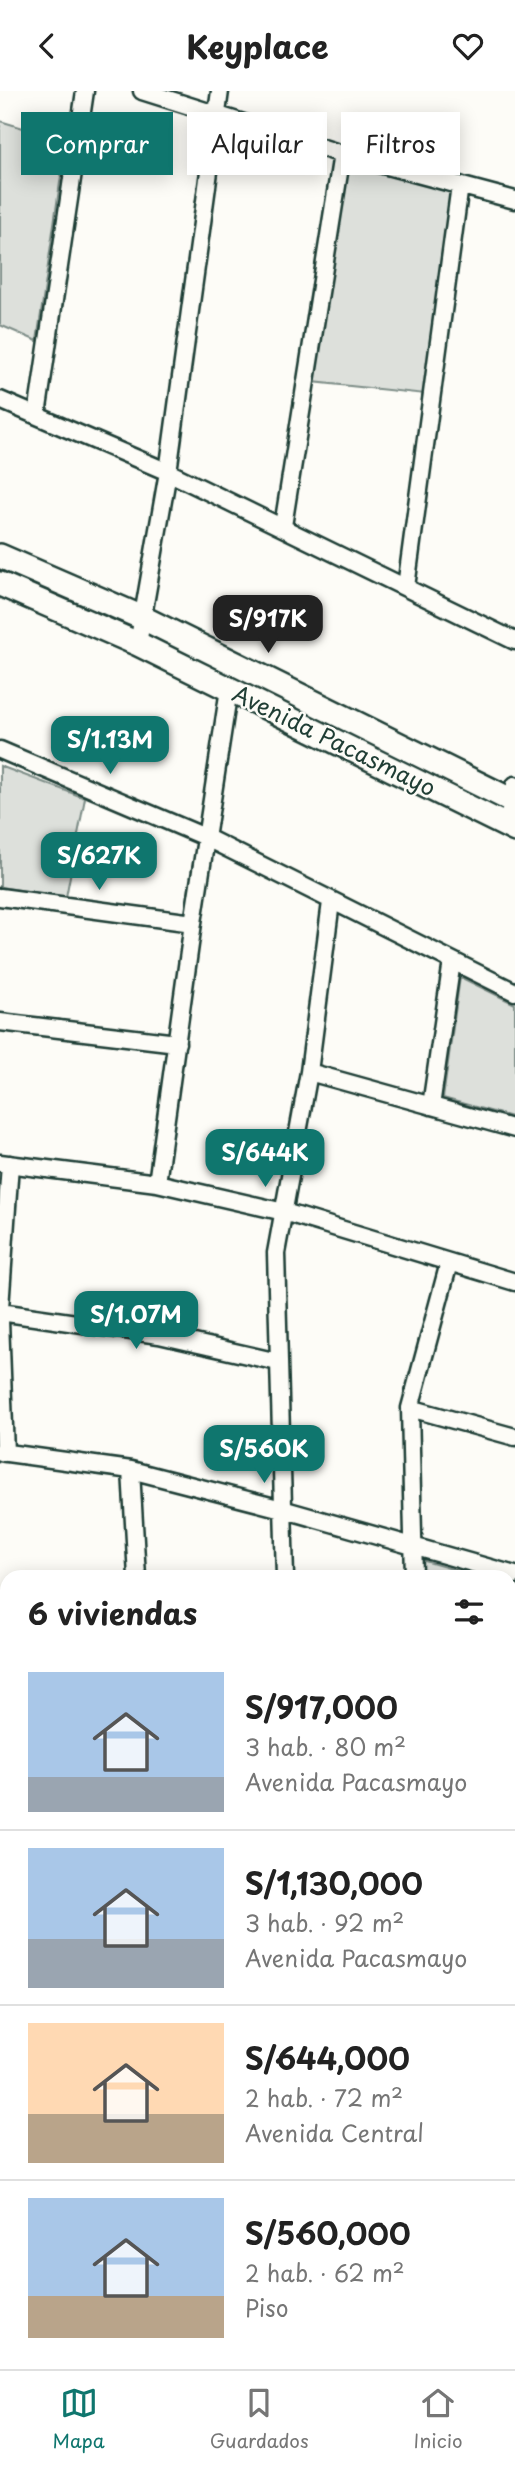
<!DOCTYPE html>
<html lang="es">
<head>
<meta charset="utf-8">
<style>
	body { margin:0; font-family:"Playpen Sans",sans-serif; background:#f6f6f6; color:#222; height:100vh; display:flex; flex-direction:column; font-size:26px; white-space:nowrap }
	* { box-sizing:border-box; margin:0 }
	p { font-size:23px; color:#767676 }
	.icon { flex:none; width:38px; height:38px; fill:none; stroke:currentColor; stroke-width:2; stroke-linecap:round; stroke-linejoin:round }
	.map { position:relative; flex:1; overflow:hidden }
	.sheet { position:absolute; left:0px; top:1479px; width:516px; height:800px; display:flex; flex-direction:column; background:#fff; border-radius:21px 21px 0 0; box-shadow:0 4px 18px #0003 }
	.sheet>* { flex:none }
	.banner { position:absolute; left:21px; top:21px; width:474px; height:63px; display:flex; gap:14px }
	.price { position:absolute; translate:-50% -60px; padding:0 16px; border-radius:14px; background:#0f766e; color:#fff; font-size:23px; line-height:46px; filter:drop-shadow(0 2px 4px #0008) }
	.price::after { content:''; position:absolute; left:50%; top:42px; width:21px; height:16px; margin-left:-10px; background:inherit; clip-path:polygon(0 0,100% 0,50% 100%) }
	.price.on { background:#222; color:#fff }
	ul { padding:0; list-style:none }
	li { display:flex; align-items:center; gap:21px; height:175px; padding:0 28px }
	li+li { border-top:2px solid #e0e0e0 }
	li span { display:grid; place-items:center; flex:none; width:196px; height:140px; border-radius:0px; color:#555 }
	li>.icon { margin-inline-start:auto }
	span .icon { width:84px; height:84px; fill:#fffc; stroke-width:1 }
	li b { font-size:30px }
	h2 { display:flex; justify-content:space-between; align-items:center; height:84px; padding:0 28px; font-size:30px }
	.tag { padding:0 24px; border-radius:0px; background:#fff; box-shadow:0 4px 18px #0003; font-size:24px; line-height:63px }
	.tag.on { background:#0f766e; color:#fff }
	header { display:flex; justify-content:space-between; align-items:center; height:91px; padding:0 28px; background:#fff; font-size:32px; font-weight:700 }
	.tab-bar { display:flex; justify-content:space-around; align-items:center; height:98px; border-top:2px solid #e0e0e0; background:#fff; font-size:19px; color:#767676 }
	.tab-bar a { display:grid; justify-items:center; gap:4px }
	.tab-bar .on { color:#0f766e }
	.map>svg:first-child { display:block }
	.green { fill:#dde0db; stroke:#7e8e88; stroke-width:2 }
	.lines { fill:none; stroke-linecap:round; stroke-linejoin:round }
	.minor-casing { stroke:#1f3d34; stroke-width:21 }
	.secondary-casing { stroke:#1f3d34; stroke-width:28 }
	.minor { stroke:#fdfcf7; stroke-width:16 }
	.secondary { stroke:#fdfcf7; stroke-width:23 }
	.labels { text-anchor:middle; stroke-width:5; stroke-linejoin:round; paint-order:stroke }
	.street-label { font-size:23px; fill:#1f3d34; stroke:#fdfcf7 }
</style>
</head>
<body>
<header><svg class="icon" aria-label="back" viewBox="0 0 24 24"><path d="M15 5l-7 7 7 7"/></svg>Keyplace<svg class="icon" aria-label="heart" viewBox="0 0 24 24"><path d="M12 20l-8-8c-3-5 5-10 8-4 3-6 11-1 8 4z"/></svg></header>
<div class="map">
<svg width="515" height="2278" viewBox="0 0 515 2278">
	<rect width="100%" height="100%" fill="#fdfcf7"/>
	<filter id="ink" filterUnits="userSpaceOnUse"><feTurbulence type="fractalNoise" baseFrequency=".0143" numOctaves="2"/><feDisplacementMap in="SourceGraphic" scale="14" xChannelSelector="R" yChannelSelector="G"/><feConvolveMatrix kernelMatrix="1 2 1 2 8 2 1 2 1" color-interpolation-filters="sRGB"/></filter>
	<g filter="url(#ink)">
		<path class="green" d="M0,30L66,50L37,250L0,234Z
			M349,74L451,101L425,303L313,291Z
			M0,675L85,707L66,806L0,796Z
			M460,886L515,913V1027L443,1007Z
			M421,1469L480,1486H422Z
			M509,1494L515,1496V1628H509Z"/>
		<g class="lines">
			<g class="minor-casing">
				<path id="minor" d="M142,0L342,63L515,109
					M0,309L168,381L515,550
					M37,324L85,0
					M283,435L342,63
					M406,496L460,94
					M138,553L168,381L220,0
					M0,659L205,746L515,901
					M507,735L515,694
					M0,806L193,832
					M0,931L177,952
					M309,981L515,1038
					M431,1015L452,870
					M0,1072L157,1092L284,1121L515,1191
					M157,1092L193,832L229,598
					M0,1217L10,1073
					M0,1221L159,1244L278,1271
					M0,1229L5,1362
					M410,1317L515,1346
					M0,1361L131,1379L282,1418L515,1484
					M131,1379L137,1486
					M285,1486L276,1162L309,981L331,811
					M414,1486L410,1317L449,1172
					M0,1578H7
					M509,1643L515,1644
					M0,1709L7,1710
					M509,1774L515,1775
					M0,1861L7,1862
					M509,1909L515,1910
					M0,1998H7
					M509,2041L515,2042
					M0,2161H7
					M374,2278L375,2272"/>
			</g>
			<g class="secondary-casing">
				<path id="secondary" d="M0,465L143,527L515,711
					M0,493L138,553L515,739"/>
			</g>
			<use href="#minor" class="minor"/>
			<use href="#secondary" class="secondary"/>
		</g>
	</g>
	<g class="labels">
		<g class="street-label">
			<text transform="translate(334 650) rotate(26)" y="8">Avenida Pacasmayo</text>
		</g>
	</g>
</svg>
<b class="price on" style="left:268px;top:564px">S/917K</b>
<b class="price" style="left:110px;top:685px">S/1.13M</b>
<b class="price" style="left:99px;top:801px">S/627K</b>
<b class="price" style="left:265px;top:1098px">S/644K</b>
<b class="price" style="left:136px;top:1260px">S/1.07M</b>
<b class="price" style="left:264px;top:1394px">S/560K</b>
<div class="banner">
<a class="tag on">Comprar</a>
<a class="tag">Alquilar</a>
<a class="tag">Filtros</a>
</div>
<section class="sheet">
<h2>6 viviendas<svg class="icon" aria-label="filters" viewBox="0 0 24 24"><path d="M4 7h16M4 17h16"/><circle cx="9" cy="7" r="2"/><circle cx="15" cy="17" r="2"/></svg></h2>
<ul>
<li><span style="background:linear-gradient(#a9c7e8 75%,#9aa5b1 0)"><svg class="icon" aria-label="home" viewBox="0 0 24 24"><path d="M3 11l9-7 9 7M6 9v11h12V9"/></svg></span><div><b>S/917,000</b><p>3 hab. · 80 m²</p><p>Avenida Pacasmayo</p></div></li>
<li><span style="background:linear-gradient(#a9c7e8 65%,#9aa5b1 0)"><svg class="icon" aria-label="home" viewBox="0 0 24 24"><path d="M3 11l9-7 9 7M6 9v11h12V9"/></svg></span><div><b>S/1,130,000</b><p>3 hab. · 92 m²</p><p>Avenida Pacasmayo</p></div></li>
<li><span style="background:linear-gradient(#ffd9b3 65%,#b9a48a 0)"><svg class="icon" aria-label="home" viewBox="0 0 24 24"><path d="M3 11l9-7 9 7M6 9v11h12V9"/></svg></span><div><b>S/644,000</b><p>2 hab. · 72 m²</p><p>Avenida Central</p></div></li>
<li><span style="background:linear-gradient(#a9c7e8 70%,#b9a48a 0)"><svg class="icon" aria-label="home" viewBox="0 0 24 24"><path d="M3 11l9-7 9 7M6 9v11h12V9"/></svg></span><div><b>S/560,000</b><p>2 hab. · 62 m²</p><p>Piso</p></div></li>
</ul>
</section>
</div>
<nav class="tab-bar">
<a class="on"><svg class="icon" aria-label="map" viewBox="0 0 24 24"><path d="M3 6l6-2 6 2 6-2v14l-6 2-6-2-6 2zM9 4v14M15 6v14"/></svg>Mapa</a>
<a><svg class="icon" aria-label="saved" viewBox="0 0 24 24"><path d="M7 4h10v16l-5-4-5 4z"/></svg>Guardados</a>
<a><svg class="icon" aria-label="home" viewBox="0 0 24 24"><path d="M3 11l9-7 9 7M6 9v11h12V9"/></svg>Inicio</a>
</nav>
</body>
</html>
